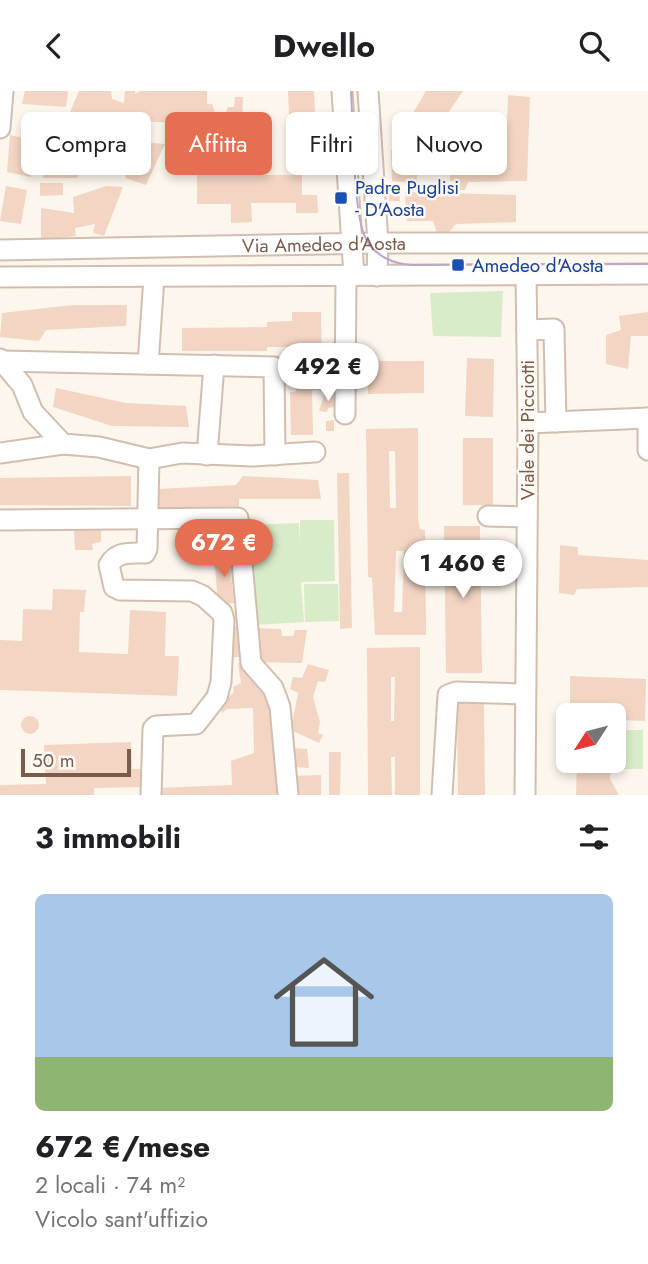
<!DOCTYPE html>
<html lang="it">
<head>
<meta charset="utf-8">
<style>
	body { margin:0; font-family:Jost,sans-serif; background:#f2f2f2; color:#202124; height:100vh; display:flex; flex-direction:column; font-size:26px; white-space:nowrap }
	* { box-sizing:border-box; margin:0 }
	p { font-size:23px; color:#757577 }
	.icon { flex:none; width:38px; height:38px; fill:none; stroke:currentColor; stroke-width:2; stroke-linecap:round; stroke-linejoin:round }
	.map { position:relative; height:704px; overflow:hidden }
	.details { display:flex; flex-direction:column; background:#fff; flex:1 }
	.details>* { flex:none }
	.banner { position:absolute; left:21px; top:21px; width:607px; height:63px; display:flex; gap:14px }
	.needle { width:46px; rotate:234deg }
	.tools { position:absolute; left:556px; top:612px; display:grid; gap:14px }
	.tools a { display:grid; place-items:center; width:70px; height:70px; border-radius:10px; background:#fff; box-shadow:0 4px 10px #0003; font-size:35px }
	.scale { position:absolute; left:21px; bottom:18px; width:110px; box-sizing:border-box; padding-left:7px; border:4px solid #7a5c4d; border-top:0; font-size:19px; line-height:24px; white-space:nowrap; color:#7a5c4d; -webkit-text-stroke:5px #fffaf3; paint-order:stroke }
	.price { position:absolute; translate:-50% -60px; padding:0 16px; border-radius:24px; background:#fff; color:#222; font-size:23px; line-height:46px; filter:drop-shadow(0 2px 4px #0008) }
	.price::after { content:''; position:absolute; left:50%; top:42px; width:21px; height:16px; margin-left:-10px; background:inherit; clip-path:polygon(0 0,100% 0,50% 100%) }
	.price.active { background:#e76f51; color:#fff }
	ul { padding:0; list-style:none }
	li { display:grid; align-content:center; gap:14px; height:371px; padding:0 35px }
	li+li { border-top:2px solid #e0e0e0 }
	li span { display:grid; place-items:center; height:217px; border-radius:10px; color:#555 }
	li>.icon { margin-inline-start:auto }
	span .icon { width:126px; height:126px; fill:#fffc; stroke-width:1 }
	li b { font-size:30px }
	h2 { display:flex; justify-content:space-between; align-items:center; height:84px; padding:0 35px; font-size:30px }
	.pill { padding:0 24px; border-radius:10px; background:#fff; box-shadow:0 4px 10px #0003; font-size:24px; line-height:63px }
	.pill.active { background:#e76f51; color:#fff }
	header { display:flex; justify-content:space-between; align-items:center; height:91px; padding:0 35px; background:#fff; font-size:32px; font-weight:700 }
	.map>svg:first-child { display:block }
	.green { fill:#d8ecc9 }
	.building { fill:#f3d5c3; fill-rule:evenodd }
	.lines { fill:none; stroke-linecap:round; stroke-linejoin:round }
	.minor-casing { stroke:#d1beb0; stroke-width:23 }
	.minor { stroke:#fff; stroke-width:19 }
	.tram { stroke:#b9a8c9; stroke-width:2 }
	.transit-dot { fill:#1a4fb4; stroke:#fffaf3; stroke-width:2.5 }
	.labels { text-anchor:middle; stroke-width:5; stroke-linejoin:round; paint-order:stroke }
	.transit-label { font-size:19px; fill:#164399; stroke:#fffaf3; text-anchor:start }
	.street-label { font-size:19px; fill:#7a5c4d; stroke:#fffaf3 }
</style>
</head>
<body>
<header><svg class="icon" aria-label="back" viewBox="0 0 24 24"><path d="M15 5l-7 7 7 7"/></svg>Dwello<svg class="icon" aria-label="search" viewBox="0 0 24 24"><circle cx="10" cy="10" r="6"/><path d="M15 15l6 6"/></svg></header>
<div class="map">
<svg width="648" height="704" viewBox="0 0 648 704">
	<rect width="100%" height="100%" fill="#fdf6ec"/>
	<path class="green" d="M503,200L501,246L433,245L430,202Z
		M300,429H334L335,490L301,491L304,531L253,534L248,434L299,432L300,453Z
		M304,493H338L339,530L305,531Z
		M623,639H643V678H622Z"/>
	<path class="building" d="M25,0H68L66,16L22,13Z
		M79,0H111L112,8L124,12L125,0H135V3L140,0H207V13H212L215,22L225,23L228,16H234L235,6H243L242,34L67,28Z
		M288,0H314L316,44L290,45Z
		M426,0H463L421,62L416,92L392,90L391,60Z
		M508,4L530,6L527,90L468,91L465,99H456L454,90H450V81L455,80L456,71L506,68Z
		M10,44L31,49V86L7,81Z
		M47,48L111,52V54L126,56L122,70H87L77,87H43Z
		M138,51L165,53L146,94L125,87Z
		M197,84H302V104H317L318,122H296V112H251L252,131L231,132V113H197Z
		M40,92H63V104L40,105Z
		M6,95L27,99L21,133L0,130Z
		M106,95L123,96L104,145L93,142L95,133L75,137L76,145L41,149V117L74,122L73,106Z
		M389,100L399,101L400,110H389Z
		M405,101L516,104V131L456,133L448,142H437L433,130H407Z
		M73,214H127L126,235L46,239L39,250L0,246L2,222Z
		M292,221H321L322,298L312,299L313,344H291L290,301H296V256H267V260H182V237L267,236V231L292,230Z
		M648,221V245H631L628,278L606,273V244L621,239L619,225Z
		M467,267L494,268L493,326L465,325Z
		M368,270H424V302L368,303Z
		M56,297L126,312L186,315L189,336L112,335L53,316Z
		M336,303L334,316L328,317L327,321L319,320L324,304Z
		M334,329V340H326V330Z
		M418,337V427L420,438L425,439L426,544H375L372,487L368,486L366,338ZM389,360H395L396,417H390ZM396,460H404L402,521H394Z
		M463,347H493V414H463Z
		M337,382H349L352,537L340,538Z
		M131,385V415L0,414V387Z
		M243,385L318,389L321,408H239V416L158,417L157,398L236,394Z
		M444,435H480L482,582H446Z
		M86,437H101V451L92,453L93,459H75L74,440Z
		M560,454L578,456V464L648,469V496L577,498L574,504L559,502Z
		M214,462L229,463L234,512L218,514Z
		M53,498L86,499L84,521H80L79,561L128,563L130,519L166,521L165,565H179L177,605L0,599V549L22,550L23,518L52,519Z
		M231,535H242L247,566H232Z
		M254,537L281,538L282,545H293L295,539H307L302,572L254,571Z
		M420,556V704H395V666H391L392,704H368L367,557ZM391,586H395L394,630H391Z
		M244,571L275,620L279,704H157V697L232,694L231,670L254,662L253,617L227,618L222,622L220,614L234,601L233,596L241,592L238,572Z
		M308,573L329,579L325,591L318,590L313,606L320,631L318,642L323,644L319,652L291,639L298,602L290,598L293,586L302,587Z
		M570,585L646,588L645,630L620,629V621L609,620L606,625H582V617L570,615Z
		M457,611H484L485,704H458Z
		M21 634a9 9 0 1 1 18 0a9 9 0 1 1-18 0Z
		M131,651L132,678H147V696L94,697V704H0V694L46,693L44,654Z
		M291,657L307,658L309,677L293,676Z
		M329,661H341L340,704H329Z
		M577,670H611L610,688L619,704H576Z
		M321,684V704H293L292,685Z"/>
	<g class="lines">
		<g class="minor-casing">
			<g id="minor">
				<path d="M342,0L354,185"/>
				<path d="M368,0L378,152L377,185"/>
				<path d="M0,37L3,0"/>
				<path id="s1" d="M0,159L378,152H648"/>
				<path d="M0,186L648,183"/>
				<path d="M527,239L554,238L556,331"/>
				<path d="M0,268L22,294L33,321L63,353L99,356L149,368L182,362L252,365L315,361"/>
				<path d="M2,270L274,276L275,364"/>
				<path d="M148,273L154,186"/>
				<path d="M345,323L346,185"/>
				<path d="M648,327V359"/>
				<path d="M528,332L648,327"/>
				<path d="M0,362L63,353"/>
				<path d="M207,364L214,274"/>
				<path d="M149,368L147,458L145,462C130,462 117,460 109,474L114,496L120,499L192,500L203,505L222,522L224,529L221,591L217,606L196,633L156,635L153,638L151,704"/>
				<path d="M488,425L527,426"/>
				<path d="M0,429L238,427L251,572L273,597L280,616L288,704"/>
				<path d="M442,704L448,604L456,601L524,603"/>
				<path d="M525,704L528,332L526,184"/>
			</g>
		</g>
		<use href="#minor" class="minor"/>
		<path class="tram" d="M351,0C353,31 353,125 366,148C375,165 393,173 412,174L648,173"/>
	</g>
	<g class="transit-dot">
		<rect x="334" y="100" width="14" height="14" rx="3.5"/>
		<rect x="451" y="167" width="14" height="14" rx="3.5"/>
	</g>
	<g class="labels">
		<g class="transit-label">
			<text x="355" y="103">Padre Puglisi<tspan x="355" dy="22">- D'Aosta</tspan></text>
			<text x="472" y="181">Amedeo d'Aosta</text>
		</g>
		<g class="street-label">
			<text dy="7" stroke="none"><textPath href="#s1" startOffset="324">Via Amedeo d'Aosta</textPath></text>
			<text transform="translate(527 339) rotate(-90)" y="7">Viale dei Picciotti</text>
		</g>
	</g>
</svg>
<div class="tools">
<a><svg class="needle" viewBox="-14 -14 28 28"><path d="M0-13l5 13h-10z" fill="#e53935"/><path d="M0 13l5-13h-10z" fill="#757577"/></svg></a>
</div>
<div class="scale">50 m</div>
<b class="price" style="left:328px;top:312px">492 €</b>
<b class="price active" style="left:224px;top:488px">672 €</b>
<b class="price" style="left:463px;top:509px">1 460 €</b>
<div class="banner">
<a class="pill">Compra</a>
<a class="pill active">Affitta</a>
<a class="pill">Filtri</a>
<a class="pill">Nuovo</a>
</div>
</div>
<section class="details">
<h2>3 immobili<svg class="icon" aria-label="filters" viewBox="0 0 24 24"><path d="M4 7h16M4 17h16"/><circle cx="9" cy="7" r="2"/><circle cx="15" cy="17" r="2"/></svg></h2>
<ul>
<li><span style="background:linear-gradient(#a9c7e8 75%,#8fb573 0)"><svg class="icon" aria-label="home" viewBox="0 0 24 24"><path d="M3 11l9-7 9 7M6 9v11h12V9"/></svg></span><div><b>672 €/mese</b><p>2 locali · 74 m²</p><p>Vicolo sant'uffizio</p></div></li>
</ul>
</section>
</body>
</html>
